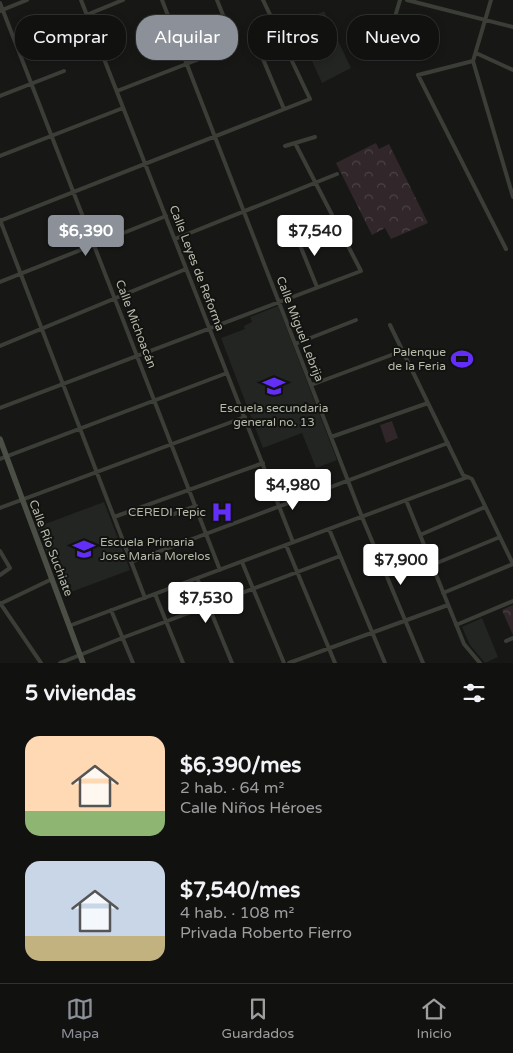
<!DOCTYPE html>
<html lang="es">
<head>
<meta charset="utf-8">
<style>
	body { margin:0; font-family:"Varela Round",sans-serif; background:#1e201e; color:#f1f3f6; height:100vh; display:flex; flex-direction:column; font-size:19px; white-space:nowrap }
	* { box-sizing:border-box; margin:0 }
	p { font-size:16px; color:#9c9e9f }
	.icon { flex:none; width:28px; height:28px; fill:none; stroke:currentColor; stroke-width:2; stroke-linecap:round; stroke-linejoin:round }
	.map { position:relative; height:663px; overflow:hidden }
	.panel { display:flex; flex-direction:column; background:#111210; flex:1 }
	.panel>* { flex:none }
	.guide { position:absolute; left:15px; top:15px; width:484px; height:45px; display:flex; gap:10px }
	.price { position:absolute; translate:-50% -42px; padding:0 11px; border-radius:5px; background:#fff; color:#222; font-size:16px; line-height:32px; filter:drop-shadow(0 1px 2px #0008) }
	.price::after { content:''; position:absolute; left:50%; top:30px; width:15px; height:11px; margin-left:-8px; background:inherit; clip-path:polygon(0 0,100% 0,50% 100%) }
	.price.current { background:#8c9099; color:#fff }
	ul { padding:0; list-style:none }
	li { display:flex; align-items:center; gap:15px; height:125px; padding:0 25px }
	li span { display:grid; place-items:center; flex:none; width:140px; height:100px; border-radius:15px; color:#555 }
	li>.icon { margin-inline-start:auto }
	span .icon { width:60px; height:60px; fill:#fffc; stroke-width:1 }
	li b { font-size:21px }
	h2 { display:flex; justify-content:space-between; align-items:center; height:60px; padding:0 25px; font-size:21px }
	.chip { padding:0 18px; border-radius:20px; background:#111210; box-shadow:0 2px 8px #0003,0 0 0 1px #303230; font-size:18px; line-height:45px }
	.chip.current { background:#8c9099; color:#fff }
	.menu { display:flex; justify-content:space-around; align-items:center; height:70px; border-top:1px solid #303230; background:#111210; font-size:14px; color:#9c9e9f }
	.menu a { display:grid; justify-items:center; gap:2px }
	.menu .current { color:#8c9099 }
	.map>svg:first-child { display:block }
	.built { fill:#232522 }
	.park { fill:url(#park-crowns) }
	.pitch { fill:#312629 }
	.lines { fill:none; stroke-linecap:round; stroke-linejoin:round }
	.minor { stroke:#3b3d37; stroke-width:4 }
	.secondary { stroke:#4a4e45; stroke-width:5.5 }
	.labels { text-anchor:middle; stroke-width:4; stroke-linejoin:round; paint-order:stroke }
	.street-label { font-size:12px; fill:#b4b9a8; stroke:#121311 }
	.poi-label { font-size:12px; fill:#b4b9a8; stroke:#121311; text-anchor:end }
</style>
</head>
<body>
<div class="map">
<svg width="513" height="663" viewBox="0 0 513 663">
	<defs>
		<pattern id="park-crowns" width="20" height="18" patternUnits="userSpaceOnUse" patternTransform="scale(1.25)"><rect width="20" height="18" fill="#312629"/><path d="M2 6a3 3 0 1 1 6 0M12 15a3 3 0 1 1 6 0" fill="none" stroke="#4c4345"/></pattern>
	</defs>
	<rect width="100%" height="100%" fill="#171816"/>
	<path class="built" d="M324,11L351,68L322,83L296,26Z
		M278,306L337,460L316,468L302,433L263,448L221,338L245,329L244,326L252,322L250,317Z
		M104,502L130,570L63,595L37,527Z
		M482,618L498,657L485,663L470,645L462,627Z"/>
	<path class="park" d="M376,143L379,149L389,144L428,223L391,239L385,228L372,235L336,163Z
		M513,605V635L502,610Z"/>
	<path class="pitch" d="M392,421L398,438L386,443L380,425Z"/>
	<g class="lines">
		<path class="minor" d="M81,0L293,542
			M162,0L362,517L423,663
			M407,0L513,27
			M491,0L473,61L513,197
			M0,3L220,570
			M0,11L27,0
			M394,20L400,0
			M16,44L123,0
			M260,52L284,109
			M476,53L513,70
			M473,61L418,75L506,249
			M117,91L230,47L218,17L223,15L217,0
			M0,96L64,71
			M285,146L315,137
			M0,156L123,108
			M0,220L145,598
			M0,221L310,99L263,0
			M295,233L317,287
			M175,239L337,174
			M0,282L166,216
			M390,325L463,475L472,479L513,564
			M295,344L356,320
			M0,346L186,269
			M311,385L402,351
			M0,408L361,271L295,143
			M331,437L428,403
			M0,459L227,373
			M406,500L464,644L480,663
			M0,508L245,417
			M171,515L196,506
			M114,517L263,463
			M329,529L385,663
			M420,535L485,507
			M286,545L335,663
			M0,551L10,568L0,575
			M131,562L448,443
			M242,562L284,663
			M432,565L500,537
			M197,578L232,663
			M443,593L513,564
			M155,594L183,663
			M0,603L41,663
			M0,604L52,579
			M111,610L133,663
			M456,625L513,601
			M69,626L468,477
			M506,641L513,638
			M60,663L122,638L340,556
			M289,663L448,605"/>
		<path class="secondary" d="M0,439L83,663"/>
	</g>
	<defs>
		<g id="stadium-bare" transform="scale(1.725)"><path d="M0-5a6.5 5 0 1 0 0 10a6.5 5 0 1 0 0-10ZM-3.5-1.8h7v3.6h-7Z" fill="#642ef9" stroke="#121311" stroke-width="2.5" paint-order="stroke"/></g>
		<g id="school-bare" transform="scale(1.725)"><path d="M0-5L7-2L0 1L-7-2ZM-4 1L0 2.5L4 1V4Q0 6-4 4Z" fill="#642ef9" stroke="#121311" stroke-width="2.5" paint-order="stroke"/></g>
		<g id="hospital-bare" transform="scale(1.725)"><path d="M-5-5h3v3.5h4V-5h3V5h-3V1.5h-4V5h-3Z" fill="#642ef9" stroke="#121311" stroke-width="2.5" paint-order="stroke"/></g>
	</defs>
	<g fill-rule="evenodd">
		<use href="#stadium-bare" x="462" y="359"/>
		<use href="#school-bare" x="274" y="386"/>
		<use href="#hospital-bare" x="222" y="512"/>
		<use href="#school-bare" x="84" y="549"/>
	</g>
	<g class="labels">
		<g class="street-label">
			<text transform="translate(197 268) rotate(69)" y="4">Calle Leyes de Reforma</text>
			<text transform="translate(136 324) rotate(69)" y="4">Calle Michoacán</text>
			<text transform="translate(300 329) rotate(69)" y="4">Calle Miguel Lebrija</text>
			<text transform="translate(51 548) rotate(69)" y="4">Calle Río Suchiate</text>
		</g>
		<g class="poi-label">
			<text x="446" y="356">Palenque<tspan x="446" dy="14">de la Feria</tspan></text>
			<text x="274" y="412" text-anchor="middle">Escuela secundaria<tspan x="274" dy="14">general no. 13</tspan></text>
			<text x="206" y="516">CEREDI Tepic</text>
			<text x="100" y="546" text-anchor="start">Escuela Primaria<tspan x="100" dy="14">Jose Maria Morelos</tspan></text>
		</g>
	</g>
</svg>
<b class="price current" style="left:86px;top:257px">$6,390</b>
<b class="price" style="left:315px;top:257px">$7,540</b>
<b class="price" style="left:293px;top:511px">$4,980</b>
<b class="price" style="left:401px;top:586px">$7,900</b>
<b class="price" style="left:206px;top:624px">$7,530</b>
<div class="guide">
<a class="chip">Comprar</a>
<a class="chip current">Alquilar</a>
<a class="chip">Filtros</a>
<a class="chip">Nuevo</a>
</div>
</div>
<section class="panel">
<h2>5 viviendas<svg class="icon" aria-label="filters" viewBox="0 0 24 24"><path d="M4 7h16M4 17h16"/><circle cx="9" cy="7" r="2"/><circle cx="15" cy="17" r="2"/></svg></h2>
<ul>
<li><span style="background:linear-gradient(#ffd9b3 75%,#8fb573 0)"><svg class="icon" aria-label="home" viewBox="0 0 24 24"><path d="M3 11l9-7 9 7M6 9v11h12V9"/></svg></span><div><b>$6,390/mes</b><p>2 hab. · 64 m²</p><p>Calle Niños Héroes</p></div></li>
<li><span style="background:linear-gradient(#c9d6e8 75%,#c2b280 0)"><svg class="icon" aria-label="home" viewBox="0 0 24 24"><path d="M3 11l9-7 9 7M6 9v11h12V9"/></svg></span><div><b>$7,540/mes</b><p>4 hab. · 108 m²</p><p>Privada Roberto Fierro</p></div></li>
</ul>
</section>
<nav class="menu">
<a class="current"><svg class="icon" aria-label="map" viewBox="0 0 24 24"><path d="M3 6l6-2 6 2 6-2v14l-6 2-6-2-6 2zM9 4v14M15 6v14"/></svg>Mapa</a>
<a><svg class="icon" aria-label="saved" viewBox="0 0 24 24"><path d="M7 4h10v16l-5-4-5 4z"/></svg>Guardados</a>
<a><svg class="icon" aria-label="home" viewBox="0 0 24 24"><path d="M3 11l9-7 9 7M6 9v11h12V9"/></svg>Inicio</a>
</nav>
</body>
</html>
